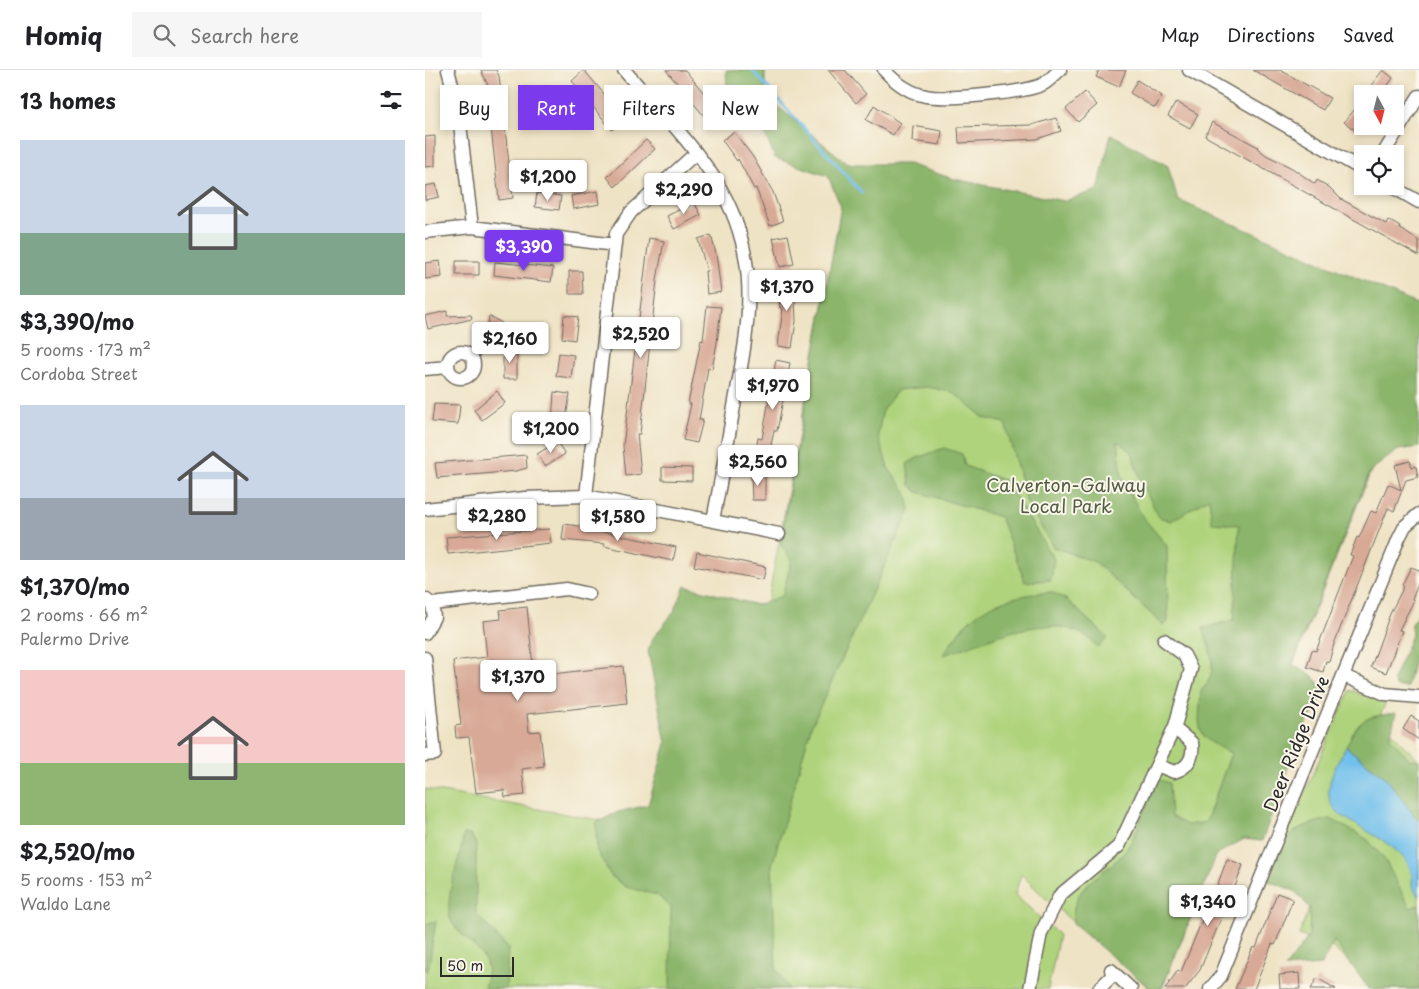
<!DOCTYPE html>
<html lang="en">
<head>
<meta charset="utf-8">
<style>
	body { margin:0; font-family:"Playpen Sans",sans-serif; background:#f6f6f6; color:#202124; height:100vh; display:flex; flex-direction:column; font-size:19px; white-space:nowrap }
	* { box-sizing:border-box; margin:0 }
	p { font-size:16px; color:#757577 }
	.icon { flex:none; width:28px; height:28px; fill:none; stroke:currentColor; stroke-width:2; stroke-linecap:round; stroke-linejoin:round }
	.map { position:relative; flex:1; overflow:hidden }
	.details { display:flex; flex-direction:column; background:#fff; width:425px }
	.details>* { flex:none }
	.hud { position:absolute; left:15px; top:15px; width:475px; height:45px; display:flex; gap:10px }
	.needle { width:32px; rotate:173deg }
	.buttons { position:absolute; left:929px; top:15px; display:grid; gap:10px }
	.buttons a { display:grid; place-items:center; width:50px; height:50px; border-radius:0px; background:#fff; box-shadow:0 2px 8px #0003; font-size:25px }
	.scale { position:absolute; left:15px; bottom:12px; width:74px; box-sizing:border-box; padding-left:5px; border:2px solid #2b2b2b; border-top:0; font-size:14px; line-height:18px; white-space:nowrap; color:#2b2b2b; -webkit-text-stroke:4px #fbf7ec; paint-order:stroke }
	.price { position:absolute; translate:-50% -42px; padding:0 11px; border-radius:5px; background:#fff; color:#222; font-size:16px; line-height:32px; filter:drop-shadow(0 1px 2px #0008) }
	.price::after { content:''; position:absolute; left:50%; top:30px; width:15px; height:11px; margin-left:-8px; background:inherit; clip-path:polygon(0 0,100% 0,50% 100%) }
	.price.current { background:#7c3aed; color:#fff }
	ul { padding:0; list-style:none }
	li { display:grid; align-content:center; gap:10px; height:265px; padding:0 20px }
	li span { display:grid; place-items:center; height:155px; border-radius:0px; color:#555 }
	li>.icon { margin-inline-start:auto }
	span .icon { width:90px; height:90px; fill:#fffc; stroke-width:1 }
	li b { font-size:21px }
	h2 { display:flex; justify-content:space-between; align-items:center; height:60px; padding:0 20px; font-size:21px }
	.pill { padding:0 18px; border-radius:0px; background:#fff; box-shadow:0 2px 8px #0003; font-size:18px; line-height:45px }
	.pill.current { background:#7c3aed; color:#fff }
	header { display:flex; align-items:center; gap:30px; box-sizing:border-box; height:70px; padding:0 25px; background:#fff; border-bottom:1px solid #e0e0e0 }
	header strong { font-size:24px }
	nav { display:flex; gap:28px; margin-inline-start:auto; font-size:18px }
	.search { width:350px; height:45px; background:#f6f6f6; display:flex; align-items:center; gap:12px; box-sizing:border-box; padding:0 18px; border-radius:0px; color:#757577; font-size:19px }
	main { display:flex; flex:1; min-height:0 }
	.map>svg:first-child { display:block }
	.green { fill:#afd37b; stroke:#6d7f53 }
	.forest { fill:#8bb56b; stroke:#5b704b }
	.water { fill:#71c0ec; stroke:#4e768c }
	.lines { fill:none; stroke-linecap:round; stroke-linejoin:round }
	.stream { stroke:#71c0ec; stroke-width:3 }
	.building { fill:#d8a996 }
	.minor-casing { stroke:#706b61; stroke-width:15 }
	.minor { stroke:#fff; stroke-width:12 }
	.labels { text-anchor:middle; stroke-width:4; stroke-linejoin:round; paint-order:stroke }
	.park-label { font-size:18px; fill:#535d43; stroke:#fbf7ec }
	.street-label { font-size:18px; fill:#2b2b2b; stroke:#fbf7ec }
</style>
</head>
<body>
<header>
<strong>Homiq</strong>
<div class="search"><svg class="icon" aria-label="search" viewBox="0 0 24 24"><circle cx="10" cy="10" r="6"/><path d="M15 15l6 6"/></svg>Search here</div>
<nav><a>Map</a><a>Directions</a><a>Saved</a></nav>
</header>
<main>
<section class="details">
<h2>13 homes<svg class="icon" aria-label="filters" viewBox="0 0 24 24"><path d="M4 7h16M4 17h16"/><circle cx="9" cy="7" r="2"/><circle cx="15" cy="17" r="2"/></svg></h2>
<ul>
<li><span style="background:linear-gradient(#c9d6e8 60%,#7fa58c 0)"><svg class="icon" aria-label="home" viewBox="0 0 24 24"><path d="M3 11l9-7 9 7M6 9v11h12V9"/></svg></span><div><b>$3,390/mo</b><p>5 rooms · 173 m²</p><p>Cordoba Street</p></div></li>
<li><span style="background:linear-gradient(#c9d6e8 60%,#9aa5b1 0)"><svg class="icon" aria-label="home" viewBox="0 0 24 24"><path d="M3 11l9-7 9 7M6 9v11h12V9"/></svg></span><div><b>$1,370/mo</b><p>2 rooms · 66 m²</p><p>Palermo Drive</p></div></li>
<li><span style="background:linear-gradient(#f6c9c9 60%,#8fb573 0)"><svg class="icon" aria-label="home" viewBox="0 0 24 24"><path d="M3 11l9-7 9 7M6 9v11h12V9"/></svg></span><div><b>$2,520/mo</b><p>5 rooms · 153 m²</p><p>Waldo Lane</p></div></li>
</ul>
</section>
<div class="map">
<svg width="994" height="919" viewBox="0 0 994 919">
	<rect width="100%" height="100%" fill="#fbf7ec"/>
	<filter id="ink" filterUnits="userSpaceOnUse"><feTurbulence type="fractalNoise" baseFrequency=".02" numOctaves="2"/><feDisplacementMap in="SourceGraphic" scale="10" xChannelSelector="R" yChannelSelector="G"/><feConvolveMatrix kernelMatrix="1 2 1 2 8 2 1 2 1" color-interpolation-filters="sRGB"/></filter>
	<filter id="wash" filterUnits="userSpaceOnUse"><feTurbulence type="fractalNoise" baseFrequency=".0096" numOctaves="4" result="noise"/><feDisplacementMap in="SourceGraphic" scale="20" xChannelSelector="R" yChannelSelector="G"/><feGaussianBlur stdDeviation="1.12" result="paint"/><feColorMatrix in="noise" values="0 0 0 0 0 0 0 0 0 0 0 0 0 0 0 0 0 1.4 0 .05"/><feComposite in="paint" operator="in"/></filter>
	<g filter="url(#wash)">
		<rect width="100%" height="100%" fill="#efe3c5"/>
		<path class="green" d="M421,113L994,282L737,919H725L617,825L596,804L590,825L634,865L623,919H0V719L298,772Z
			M925,620L961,632L955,646L977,674L994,690V919H955L908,878L874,865L885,837L870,821L841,810Z"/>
		<path class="forest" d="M301,0H340V26L423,94H483L529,109L639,131L673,120L686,64L743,96L753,130L994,235V377L973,380L945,401L867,594L889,607L899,622L872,672L837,771L819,769L792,784L736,919H726L648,854C646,811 679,808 701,780C711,766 724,727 732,709L744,713L746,746L762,755L781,752L806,683C767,665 774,660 776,621C795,602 785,580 778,558L809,550L814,455L787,453L784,428L746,451L734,447L716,412L707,383L693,371L697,407L717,446L742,476L743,552L738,555L670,492L628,477L602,433L580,353L559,348L529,323L503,317L473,320L458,339L453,364L463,398L481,422L485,440L386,657L347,795L351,899L364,919H245L246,837L232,825L201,817L186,806L172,781L171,753L193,742L223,735L241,673L223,581L228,568L249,542L260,516L332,535L357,526L367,490L355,474L416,137L403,106L350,88L336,55L303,38Z
			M519,378L537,384L540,396L581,411L629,490L626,510L600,512L575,447L493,422L485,415L482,394L492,388Z
			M627,522L642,530L683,568L673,577C667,572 661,565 655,563C612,543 559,573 518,585C525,575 532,563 541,554C562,531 598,524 627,522Z
			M994,540V582L990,585L982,617H972L968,610L987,565L986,556Z
			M971,643L965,667L984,689L994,690V752L961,708L921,677C934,648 940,647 971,643Z
			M906,749L942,769L960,790L985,838L994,835V919H944L909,871L896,895L860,898L884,866L885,838L870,821L841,810C858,771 861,757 906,749Z
			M39,764L46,765L51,774V844L83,878L81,919H59C60,912 64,903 62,896C58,877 26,862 24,844C22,817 35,790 39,764Z
			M11,851L3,901L0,900V854Z"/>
		<path class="water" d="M921,677L961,708L994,752V828L987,815C994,770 906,756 904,727C902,710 913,691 921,677Z"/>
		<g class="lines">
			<path class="stream" d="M327,0L437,123"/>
		</g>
		<g id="blocks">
			<path class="building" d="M56,0H71L74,6L88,128L74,130L62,21L65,20Z
				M159,0L200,49L187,60L147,11Z
				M241,0H260L295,43L284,52Z
				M403,0H420L441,24L431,33Z
				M674,0H701L694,17L671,7Z
				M828,0H855L905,28L898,40Z
				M958,0L968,8L957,24H952L944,18Z
				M712,10L737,26L730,38L705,23Z
				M660,22L672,35L653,52L641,39Z
				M938,30V51L930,60L919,52Z
				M751,32L773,44L765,58L743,46Z
				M449,35L475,53L468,65L441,50Z
				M631,48L636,61L612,69L534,73L533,57L606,55Z
				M787,52L833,77L832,78L841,85L867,98L890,114L892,110L904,117L916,129L961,154L963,150L975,157L974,158L994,171V186L780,66Z
				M488,56L517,61L515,75L487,71Z
				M309,62L328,87L348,122L358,151L345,156L331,118L329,119L313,89L312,91L297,70Z
				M10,66V96L0,97V67Z
				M221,70L230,79L190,117L182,107Z
				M11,114L14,127L0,130V116Z
				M173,121L175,134L148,139L146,126Z
				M112,123L136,126L134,140L110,137Z
				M269,132L276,145L249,159L242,146Z
				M286,165L291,184L296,222L282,224L280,201H282L273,169Z
				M363,165L369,194L355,197L348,168Z
				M224,168L239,171L232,210L215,364H212L216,404L201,406L198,376Z
				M15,191L17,207L0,209V193Z
				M31,191H54V205H31Z
				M70,192L128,198L126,212L69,205Z
				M144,201H157L158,224H144Z
				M369,208L371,251L367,278L353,276L358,238H355L354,209Z
				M282,236L296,237L292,273L287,299L283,298L274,350H278L272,373L258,370L266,334H263L276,270L278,271Z
				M22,241V246L46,245L47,249L3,259L0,246Z
				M139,245L153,247L150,270L137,268Z
				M64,246L77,253L69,266L62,263Z
				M78,279H92V309H78Z
				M134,283L149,285L146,308L131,306Z
				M351,290L365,293L352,361H349L342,393L329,391L333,368L337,369Z
				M72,321L80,333L57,350L49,340Z
				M129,322L145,324L140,353L127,352Z
				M9,334L35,335L33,354L7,352Z
				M132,372L140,384L120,396L112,384Z
				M101,385L102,398L91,401L12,408L10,393Z
				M985,391L987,397L991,396L993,407L981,410L969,441L963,438L909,574L904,592L901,591L898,602L882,597L887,580L891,581L928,486L925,485L932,467L934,468L946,441L951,443L963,414L976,420L970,395Z
				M237,397L267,398V411L237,410Z
				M340,404V430H327L326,405Z
				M139,454L169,458V460L251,477L248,491L179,476L180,474L137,470Z
				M124,459L126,473L23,484L21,467Z
				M272,482L341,497L338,510L269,496Z
				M986,497L994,500V512L987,529L989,530L974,560L977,561L961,603L946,597L965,544L979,516L977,515Z
				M102,537L109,606L198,596L202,633L102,644L104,662L115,661L119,696L97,699L100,725L80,727L79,720L51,723L44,667L31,668L30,656L36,655L28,591L62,587L58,551L76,549L75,540Z
				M986,646L994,651V670L978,659Z
				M802,789L818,795L799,847L797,846L775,900L760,919H740L753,900L756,902L778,848L780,849Z
				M852,823L868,829L850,875L847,874L829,919H810L828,877L831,878Z
				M874,903L875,919H855L854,905Z
				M892,908L911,919H886Z"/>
		</g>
	</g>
	<g filter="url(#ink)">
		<use href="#blocks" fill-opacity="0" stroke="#706b61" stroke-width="1"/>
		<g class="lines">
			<g class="minor-casing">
				<path id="minor" d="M23,0L33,37L47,157
					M199,0C229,35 267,72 291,111C337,186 325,249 310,331C303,370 296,410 288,450
					M459,0C471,13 484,23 501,26C520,30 605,23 620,13C625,10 630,4 635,0
					M764,0L938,100
					M958,84L994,26
					M966,116L994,132
					M0,162L47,157L190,175
					M23 295a13 13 0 1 1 26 0a13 13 0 1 1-26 0Z
					M0,299L23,297
					M161,426L191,164L206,142L271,83
					M0,439L100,428L161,426L354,464
					M0,529L7,534L142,519L164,524
					M0,563L9,547L7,534
					M0,588L10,684L0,685
					M919,606L960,624L994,627
					M732,695L749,702C763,698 769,687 767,673L749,658
					M686,900L706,919
					M605,919L616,863L635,825L694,776L750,656L766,599L759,585L739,570
					M674,919L689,904
					M785,919L796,906L974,468L980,456L994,444"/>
			</g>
			<use href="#minor" class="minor"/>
		</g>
	</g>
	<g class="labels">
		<g class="park-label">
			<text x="641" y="422">Calverton-Galway<tspan x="641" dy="21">Local Park</tspan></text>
		</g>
		<g class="street-label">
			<text transform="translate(872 674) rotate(-68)" y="6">Deer Ridge Drive</text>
		</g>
	</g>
</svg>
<div class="buttons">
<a><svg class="needle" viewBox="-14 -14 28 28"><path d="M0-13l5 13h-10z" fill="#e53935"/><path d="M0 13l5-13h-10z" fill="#757577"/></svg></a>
<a><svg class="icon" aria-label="locate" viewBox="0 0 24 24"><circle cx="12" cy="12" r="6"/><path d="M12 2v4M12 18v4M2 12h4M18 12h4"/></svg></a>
</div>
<div class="scale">50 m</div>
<b class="price" style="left:123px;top:132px">$1,200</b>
<b class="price" style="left:259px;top:145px">$2,290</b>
<b class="price current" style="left:99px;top:202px">$3,390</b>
<b class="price" style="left:362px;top:242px">$1,370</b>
<b class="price" style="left:216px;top:289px">$2,520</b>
<b class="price" style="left:85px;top:294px">$2,160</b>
<b class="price" style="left:348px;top:341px">$1,970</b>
<b class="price" style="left:126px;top:384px">$1,200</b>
<b class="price" style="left:333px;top:417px">$2,560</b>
<b class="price" style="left:72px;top:471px">$2,280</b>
<b class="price" style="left:193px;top:472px">$1,580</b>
<b class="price" style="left:93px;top:632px">$1,370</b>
<b class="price" style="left:783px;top:857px">$1,340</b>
<div class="hud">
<a class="pill">Buy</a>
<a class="pill current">Rent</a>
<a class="pill">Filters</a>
<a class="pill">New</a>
</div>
</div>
</main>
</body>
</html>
